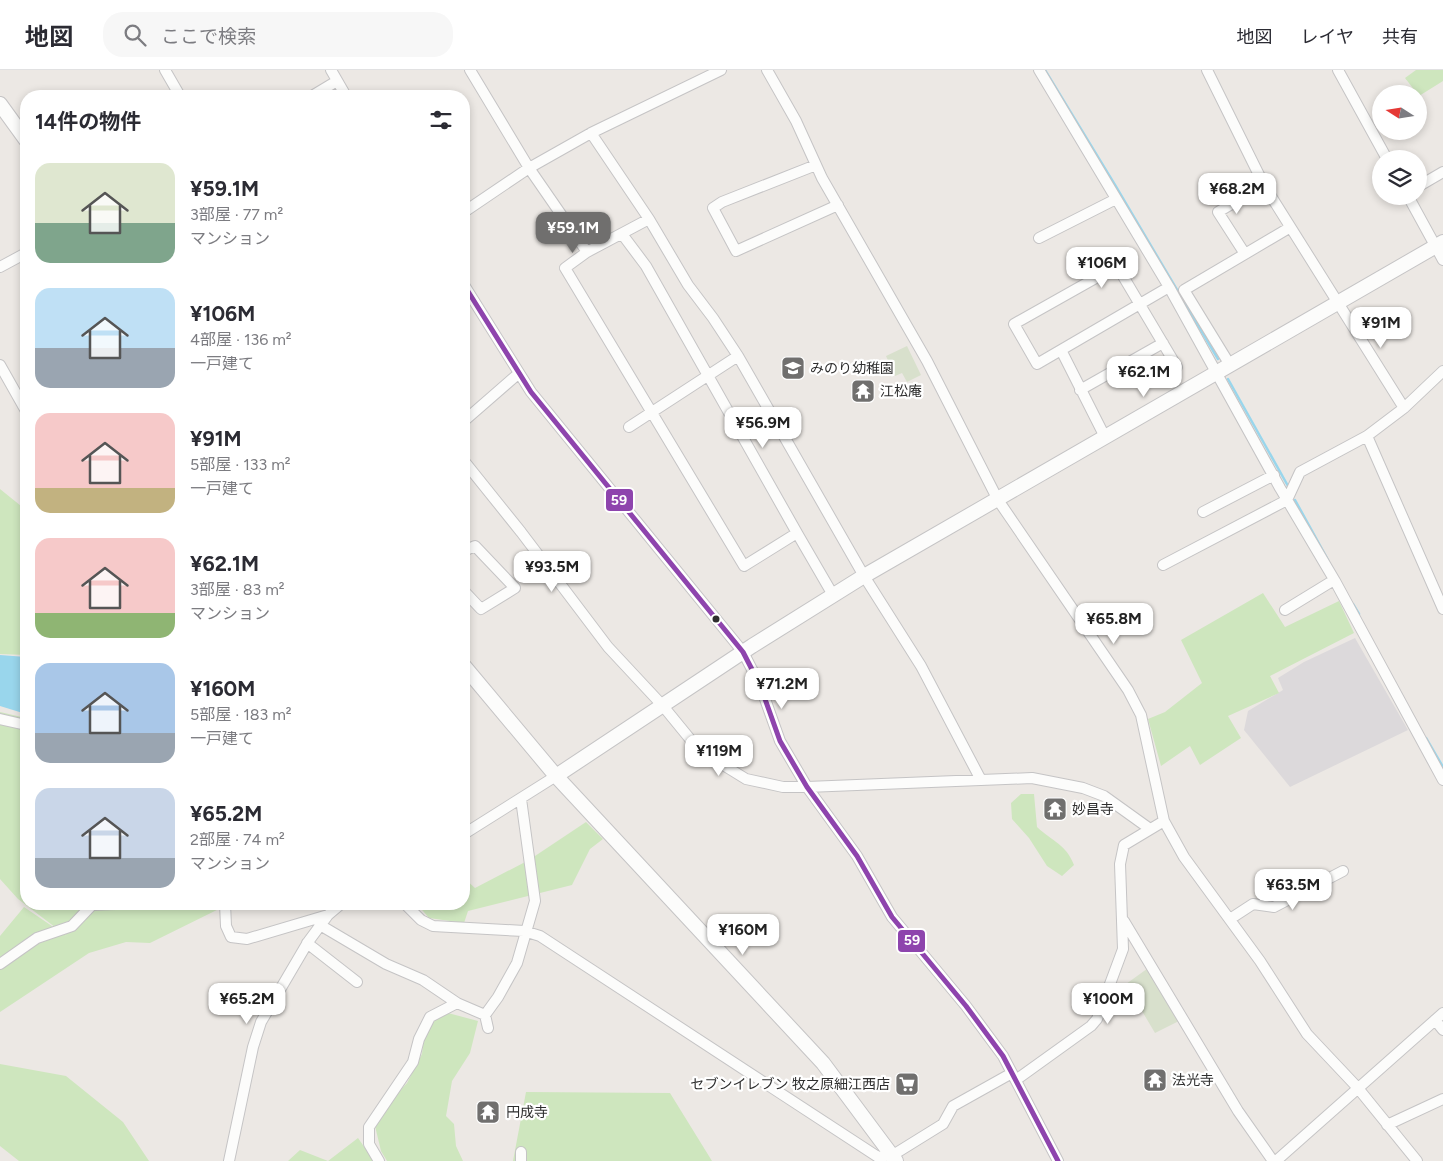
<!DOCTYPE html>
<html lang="ja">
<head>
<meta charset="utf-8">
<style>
	body { margin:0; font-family:Figtree,"Noto Sans JP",sans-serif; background:#f7f7f7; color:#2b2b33; height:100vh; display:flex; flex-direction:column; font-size:19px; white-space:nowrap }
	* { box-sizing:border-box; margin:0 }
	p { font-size:16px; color:#7c7c81 }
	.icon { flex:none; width:28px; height:28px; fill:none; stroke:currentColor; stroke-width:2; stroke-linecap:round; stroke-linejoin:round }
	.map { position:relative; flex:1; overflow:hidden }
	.panel { position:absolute; left:20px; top:20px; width:450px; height:820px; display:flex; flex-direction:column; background:#fff; border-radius:20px; box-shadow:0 2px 8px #0003 }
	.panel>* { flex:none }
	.needle { width:32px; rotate:282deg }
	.tools { position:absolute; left:1372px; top:15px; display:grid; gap:10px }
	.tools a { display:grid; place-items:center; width:55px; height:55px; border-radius:50%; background:#fff; box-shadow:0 2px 8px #0003; font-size:25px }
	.price { position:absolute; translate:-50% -42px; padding:0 11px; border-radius:10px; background:#fff; color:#222; font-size:16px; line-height:32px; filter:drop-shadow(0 1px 2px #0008) }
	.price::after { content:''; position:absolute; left:50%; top:30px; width:15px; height:11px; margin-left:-8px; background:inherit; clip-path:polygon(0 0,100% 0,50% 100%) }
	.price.selected { background:#706f6e; color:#fff }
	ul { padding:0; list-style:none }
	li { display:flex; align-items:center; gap:15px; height:125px; padding:0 15px }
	li span { display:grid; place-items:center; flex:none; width:140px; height:100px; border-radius:15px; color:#555 }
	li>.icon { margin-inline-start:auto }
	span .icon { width:60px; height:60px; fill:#fffc; stroke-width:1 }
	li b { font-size:21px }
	h2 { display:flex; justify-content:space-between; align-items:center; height:60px; padding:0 15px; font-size:21px }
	header { display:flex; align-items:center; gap:30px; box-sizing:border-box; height:70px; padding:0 25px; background:#fff; border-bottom:1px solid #e1e1e2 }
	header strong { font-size:24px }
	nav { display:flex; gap:28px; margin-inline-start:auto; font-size:18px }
	.search { width:350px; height:45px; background:#f7f7f7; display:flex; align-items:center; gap:12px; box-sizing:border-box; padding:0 18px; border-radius:20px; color:#7c7c81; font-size:19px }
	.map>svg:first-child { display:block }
	.industrial { fill:#dcd9db }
	.green { fill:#cee6be }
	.cemetery { fill:#d8e0cc }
	.water { fill:#99d6ec }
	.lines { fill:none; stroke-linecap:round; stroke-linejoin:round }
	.stream { stroke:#99d6ec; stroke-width:2.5 }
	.minor-casing { stroke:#c5c4c5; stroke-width:12 }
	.tertiary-casing { stroke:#c5c4c5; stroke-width:16 }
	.minor { stroke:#fcfcfb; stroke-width:10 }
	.tertiary { stroke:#fcfcfb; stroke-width:14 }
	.bus-1-casing { stroke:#fff; stroke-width:9 }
	.bus-1 { stroke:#8e44ad; stroke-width:5 }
	.bus-dot { fill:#2e2e2e; stroke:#fff; stroke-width:2 }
	.labels { text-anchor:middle; stroke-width:4.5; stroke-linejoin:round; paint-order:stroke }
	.poi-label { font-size:14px; fill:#2e2e2e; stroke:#fff; text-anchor:start }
	.line-badge { stroke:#fff; stroke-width:2 }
	.badge-label { font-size:14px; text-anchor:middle; font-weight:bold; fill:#fff }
</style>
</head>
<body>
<header>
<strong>地図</strong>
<div class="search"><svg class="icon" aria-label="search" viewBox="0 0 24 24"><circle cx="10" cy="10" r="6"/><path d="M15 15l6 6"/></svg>ここで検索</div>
<nav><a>地図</a><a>レイヤ</a><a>共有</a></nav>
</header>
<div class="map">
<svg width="1443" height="1091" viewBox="0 0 1443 1091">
	<rect width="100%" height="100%" fill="#ece8e4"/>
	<path class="industrial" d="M1355,568L1408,660L1290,717L1244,660L1248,641L1283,620L1278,608L1304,592Z"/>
	<path class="green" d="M1416,0H1443V11L1419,26L1405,8Z
		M0,419L26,440V585L0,584Z
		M1263,523L1285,557L1339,531L1354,563L1270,606L1279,623L1228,646L1241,668L1200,695L1190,676L1161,696L1148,649L1165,642L1202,613L1181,570Z
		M0,642L26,648V834H229L150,873L126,872L89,883L0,942V866L24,837L68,867L18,829L0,809Z
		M1021,724H1034L1037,757C1053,772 1066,774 1074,795L1062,806L1047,796L1029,768L1012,749L1011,733Z
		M586,752L603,769L590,779L572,815L468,841L464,853L429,848L417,834H464V808L475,818L529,790Z
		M448,943L478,951L470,983L452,1011L446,1046L454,1054L456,1076L463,1091H387L381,1081L375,1056L392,1029L407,1013L422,984L424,965L435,948Z
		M0,992V994L66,1006L123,1052L149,1091H19L0,1076Z
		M526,1022L670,1023L712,1091H513Z
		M358,1068L374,1091H288L300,1080L328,1091Z"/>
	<path class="cemetery" d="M907,276L921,305L907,312L902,303L895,306L886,286Z
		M1151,896L1181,950L1155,963L1126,914Z"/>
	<path class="water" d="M0,585L26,587V644L0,636Z"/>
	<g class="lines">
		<path class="stream" d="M1045,0L1115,115L1218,289
			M1228,309L1288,416
			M1295,430L1328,490
			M1353,534L1359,544
			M1426,668L1443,697"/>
		<g class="minor-casing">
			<path id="minor" d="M165,0L180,26
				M331,0L346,26
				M470,0L529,98L587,182L649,149
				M767,0L796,51L822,108L927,291L998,430L1128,620L1141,645L1164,751L1184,787L1260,891L1307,964L1357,1017L1417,1091
				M1039,0L1169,217L1280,418L1335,511L1443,710
				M1207,0L1264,115L1404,338
				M1338,0L1387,89
				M312,26L337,11
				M591,63L649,149L688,215L713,248L738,286L864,506L921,596L981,710
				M816,95L722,132L713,138L736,181L838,135
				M1419,116L1443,102
				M1408,126L1443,190
				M464,142L529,98L591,63L721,0
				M622,164L646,196L797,463
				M1039,168L1116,129
				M587,182L565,198L744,496L797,463L833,525
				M1245,184L1218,142L1264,115
				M0,197L26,183
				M464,215L531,322L743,582L760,615L780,671L807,717L857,786L892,847L966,936L1003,986L1058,1091
				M1061,280L1037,294L1014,254L1117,196L1177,297
				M0,295L26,341
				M1230,295L1184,220L1289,158
				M1080,320L1163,273
				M464,351L518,304
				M629,357L738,286
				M1367,366L1443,539
				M1105,367L1061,280L1169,217
				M464,391L521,462L608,577L663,636L699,680L746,709L783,717H807L1032,708L1083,718L1104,726L1150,759
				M1203,442L1274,405
				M464,481L475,476L515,518L481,539L464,521
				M1163,495L1287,430L1300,402L1367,366L1404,338L1443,301
				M1285,540L1334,510
				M0,649L26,655
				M464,764L556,706
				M225,834L226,856L231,867L247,869L328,845
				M405,834L421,850L433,856L524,861L540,866L878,1087L893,1085L943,1054L953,1036L1012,1003
				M1230,849L1253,834L1274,837L1343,801
				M1124,851L1238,1041L1273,1091
				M320,855L386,894L423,910L457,933
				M307,873L357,912
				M0,894L37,868L72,856L92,835L115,834
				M1435,950L1443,960
				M488,958L485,945L498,927L517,893L535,831L521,729
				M1016,1010L1091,956L1097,949L1123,879L1120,794L1124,775L1164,751
				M1387,1055L1443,1029
				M229,1091L253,977L261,952L308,872L328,845L341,834
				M379,1091L369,1074V1057L413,992L419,969L430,947L457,933L485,945
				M521,1091V1082
				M1276,1091L1443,943"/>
		</g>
		<g class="tertiary-casing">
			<path id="tertiary" d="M0,34L26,70
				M464,596L556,706L823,993L896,1091
				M556,706L752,576L864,506L1443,172"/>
		</g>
		<use href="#minor" class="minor"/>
		<use href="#tertiary" class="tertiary"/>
		<g class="bus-1-casing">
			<path id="bus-1" d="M464,215L531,322L743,582L760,615L780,671L807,717L857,786L892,847L966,936L1003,986L1058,1091"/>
		</g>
		<use href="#bus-1" class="bus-1"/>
	</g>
	<defs>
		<g id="school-square" transform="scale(1.25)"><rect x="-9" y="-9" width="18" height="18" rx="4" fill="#706f6e" stroke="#fff"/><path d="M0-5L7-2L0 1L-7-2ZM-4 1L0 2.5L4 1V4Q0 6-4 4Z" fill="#fff"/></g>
		<g id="temple-square" transform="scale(1.25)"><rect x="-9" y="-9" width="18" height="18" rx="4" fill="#706f6e" stroke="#fff"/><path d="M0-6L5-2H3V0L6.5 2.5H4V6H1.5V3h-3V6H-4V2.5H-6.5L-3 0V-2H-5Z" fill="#fff"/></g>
		<g id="supermarket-square" transform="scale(1.25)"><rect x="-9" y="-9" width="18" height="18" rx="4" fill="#706f6e" stroke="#fff"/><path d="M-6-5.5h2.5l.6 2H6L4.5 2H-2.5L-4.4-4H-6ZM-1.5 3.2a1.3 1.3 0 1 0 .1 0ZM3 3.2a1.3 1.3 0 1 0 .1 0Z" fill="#fff"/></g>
	</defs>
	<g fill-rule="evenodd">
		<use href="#school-square" x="793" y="298"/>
		<use href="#temple-square" x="863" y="321"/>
		<use href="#temple-square" x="1055" y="739"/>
		<use href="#temple-square" x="1155" y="1010"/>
		<use href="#supermarket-square" x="907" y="1014"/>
		<use href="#temple-square" x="488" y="1042"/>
	</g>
	<circle class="bus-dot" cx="716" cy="549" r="4.5"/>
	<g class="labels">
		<g class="poi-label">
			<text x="810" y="303">みのり幼稚園</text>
			<text x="880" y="326">江松庵</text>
			<text x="1072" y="744">妙昌寺</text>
			<text x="1172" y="1015">法光寺</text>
			<text x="890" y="1019" text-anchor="end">セブンイレブン 牧之原細江西店</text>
			<text x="506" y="1047">円成寺</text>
		</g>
	</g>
	<g class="line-badge">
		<rect x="605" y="418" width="29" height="24" rx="5" fill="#8e44ad"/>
		<rect x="897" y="859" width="29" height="24" rx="5" fill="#8e44ad"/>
	</g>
	<g class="badge-label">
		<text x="619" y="435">59</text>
		<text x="912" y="875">59</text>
	</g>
</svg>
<div class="tools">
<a><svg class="needle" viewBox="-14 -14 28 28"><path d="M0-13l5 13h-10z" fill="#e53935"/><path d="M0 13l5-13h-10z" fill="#7c7c81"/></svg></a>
<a><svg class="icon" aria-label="layers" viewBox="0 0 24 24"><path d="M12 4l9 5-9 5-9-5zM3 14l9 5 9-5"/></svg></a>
</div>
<b class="price" style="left:1237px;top:145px">¥68.2M</b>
<b class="price selected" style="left:573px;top:184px">¥59.1M</b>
<b class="price" style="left:1102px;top:219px">¥106M</b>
<b class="price" style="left:1381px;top:279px">¥91M</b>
<b class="price" style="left:1144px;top:328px">¥62.1M</b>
<b class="price" style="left:763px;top:379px">¥56.9M</b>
<b class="price" style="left:552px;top:523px">¥93.5M</b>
<b class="price" style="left:1114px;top:575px">¥65.8M</b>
<b class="price" style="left:782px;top:640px">¥71.2M</b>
<b class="price" style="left:719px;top:707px">¥119M</b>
<b class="price" style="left:1293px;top:841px">¥63.5M</b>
<b class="price" style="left:743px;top:886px">¥160M</b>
<b class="price" style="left:247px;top:955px">¥65.2M</b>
<b class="price" style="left:1108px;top:955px">¥100M</b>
<section class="panel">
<h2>14件の物件<svg class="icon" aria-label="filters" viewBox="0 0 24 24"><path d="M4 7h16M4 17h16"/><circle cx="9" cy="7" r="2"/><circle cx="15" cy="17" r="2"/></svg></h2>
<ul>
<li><span style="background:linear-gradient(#dfe7d0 60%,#7fa58c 0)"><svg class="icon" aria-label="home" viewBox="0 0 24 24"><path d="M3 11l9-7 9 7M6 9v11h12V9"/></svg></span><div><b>¥59.1M</b><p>3部屋 · 77 m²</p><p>マンション</p></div></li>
<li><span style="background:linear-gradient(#bfe0f5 60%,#9aa5b1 0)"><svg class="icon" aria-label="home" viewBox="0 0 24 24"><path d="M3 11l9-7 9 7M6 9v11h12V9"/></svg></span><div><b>¥106M</b><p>4部屋 · 136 m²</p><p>一戸建て</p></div></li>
<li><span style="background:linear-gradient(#f6c9c9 75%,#c2b280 0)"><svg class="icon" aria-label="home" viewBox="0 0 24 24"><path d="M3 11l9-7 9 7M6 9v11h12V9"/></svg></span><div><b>¥91M</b><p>5部屋 · 133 m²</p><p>一戸建て</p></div></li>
<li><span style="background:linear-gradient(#f6c9c9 75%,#8fb573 0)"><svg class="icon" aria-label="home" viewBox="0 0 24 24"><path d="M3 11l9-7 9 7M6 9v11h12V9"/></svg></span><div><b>¥62.1M</b><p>3部屋 · 83 m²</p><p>マンション</p></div></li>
<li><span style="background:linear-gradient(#a9c7e8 70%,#9aa5b1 0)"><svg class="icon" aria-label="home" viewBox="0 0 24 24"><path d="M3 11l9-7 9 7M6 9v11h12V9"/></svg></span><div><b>¥160M</b><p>5部屋 · 183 m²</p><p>一戸建て</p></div></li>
<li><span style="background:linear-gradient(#c9d6e8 70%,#9aa5b1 0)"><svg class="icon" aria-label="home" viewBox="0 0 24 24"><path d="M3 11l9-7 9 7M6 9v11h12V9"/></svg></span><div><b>¥65.2M</b><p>2部屋 · 74 m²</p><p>マンション</p></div></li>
</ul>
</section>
</div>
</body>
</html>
